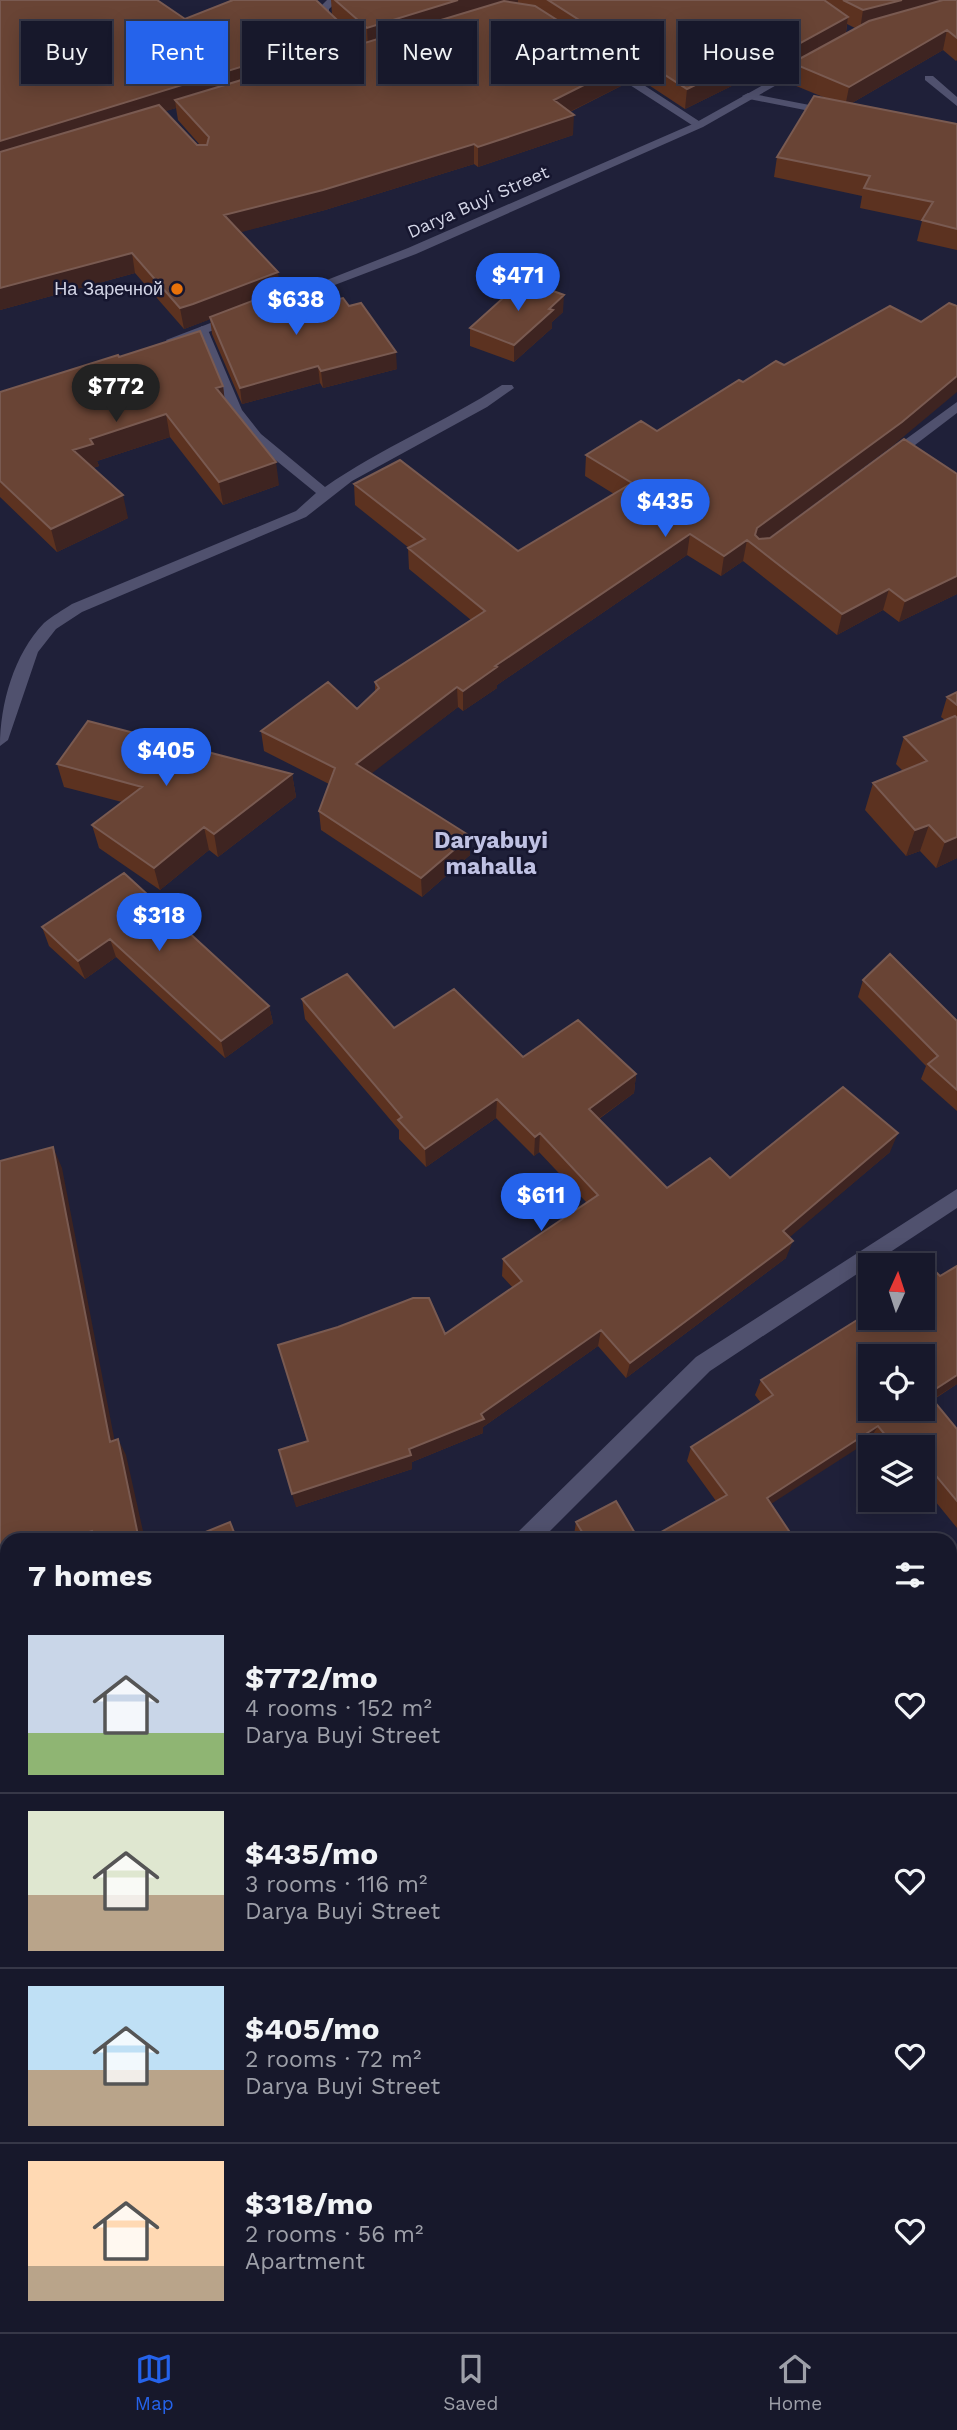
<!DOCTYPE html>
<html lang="en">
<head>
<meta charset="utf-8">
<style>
	body { margin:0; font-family:"Work Sans",sans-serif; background:#202133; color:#f1f3f6; height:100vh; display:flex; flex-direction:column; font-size:26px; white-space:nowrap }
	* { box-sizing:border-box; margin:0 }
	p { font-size:23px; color:#9ea0a9 }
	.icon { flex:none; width:38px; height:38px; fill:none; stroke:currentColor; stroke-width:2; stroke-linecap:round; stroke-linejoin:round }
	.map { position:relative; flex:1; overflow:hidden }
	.sheet { position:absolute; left:0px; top:1533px; width:957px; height:800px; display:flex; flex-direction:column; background:#17182b; border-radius:21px 21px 0 0; box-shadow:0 4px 18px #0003,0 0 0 2px #363747 }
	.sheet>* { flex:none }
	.guide { position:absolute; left:21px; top:21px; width:915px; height:63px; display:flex; gap:14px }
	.needle { width:46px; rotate:3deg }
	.controls { position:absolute; left:858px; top:1253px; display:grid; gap:14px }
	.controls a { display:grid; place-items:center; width:77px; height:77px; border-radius:0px; background:#17182b; box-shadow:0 4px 18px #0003,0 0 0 2px #363747; font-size:35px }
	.price { position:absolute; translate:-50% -60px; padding:0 16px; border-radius:24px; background:#2563eb; color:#fff; font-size:23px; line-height:46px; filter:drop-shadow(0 2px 4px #0008) }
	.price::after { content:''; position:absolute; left:50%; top:42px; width:21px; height:16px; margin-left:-10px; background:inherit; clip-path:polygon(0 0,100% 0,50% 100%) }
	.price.selected { background:#222; color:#fff }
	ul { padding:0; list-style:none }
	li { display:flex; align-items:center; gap:21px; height:175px; padding:0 28px }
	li+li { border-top:2px solid #363747 }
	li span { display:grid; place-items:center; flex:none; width:196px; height:140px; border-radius:0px; color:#555 }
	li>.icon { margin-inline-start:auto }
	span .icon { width:84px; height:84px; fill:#fffc; stroke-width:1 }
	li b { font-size:30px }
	h2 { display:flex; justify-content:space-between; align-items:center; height:84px; padding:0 28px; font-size:30px }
	.pill { padding:0 24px; border-radius:0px; background:#17182b; box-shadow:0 4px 18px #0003,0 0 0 2px #363747; font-size:24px; line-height:63px }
	.pill.selected { background:#2563eb; color:#fff }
	.dock { display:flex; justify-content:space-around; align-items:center; height:98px; border-top:2px solid #363747; background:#17182b; font-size:19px; color:#9ea0a9 }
	.dock a { display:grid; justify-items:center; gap:4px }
	.dock .selected { color:#2563eb }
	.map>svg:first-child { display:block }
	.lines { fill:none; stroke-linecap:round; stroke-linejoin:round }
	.service { fill:#50516e; fill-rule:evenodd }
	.minor { fill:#50516e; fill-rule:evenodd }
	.tertiary { fill:#50516e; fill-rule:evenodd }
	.wall { fill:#5c3220; fill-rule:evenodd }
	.shaded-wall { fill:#3e2421 }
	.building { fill:#694435; stroke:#795a51; stroke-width:2; fill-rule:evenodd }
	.food-dot { fill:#e8710a; stroke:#16162f; stroke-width:2.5 }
	.labels { text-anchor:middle; stroke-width:5; stroke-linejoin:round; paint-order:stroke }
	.far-street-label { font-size:18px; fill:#d3d5e6; stroke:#16162f }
	.far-poi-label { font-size:18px; fill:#d3d5e6; stroke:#16162f; text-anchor:end }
	.neighbourhood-label { font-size:23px; font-weight:bold; fill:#bfc1e3; stroke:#16162f }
</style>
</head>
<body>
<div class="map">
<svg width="957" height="2332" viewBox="0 0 957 2332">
	<rect width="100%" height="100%" fill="#1f2039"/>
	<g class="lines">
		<path class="service" d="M327,0H339L329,9V17L367,52V56H359L320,20L319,8Z
			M602,63H610L705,125L695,127L602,67Z
			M925,76H933L957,97V106L925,80Z
			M957,402V413L894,461H884V455Z"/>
		<path class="minor" d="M748,93L830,109L836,112L830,115L744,98L742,96Z
			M202,326L208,330L242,410L261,434L325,487C381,448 445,422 502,385H512L514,388L487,407L352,481L306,517L82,612L56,629L38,652L8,740L0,746C0,704 14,654 44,623C52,616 63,610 72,604L296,511L316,493L251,440L231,414L196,330Z
			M957,1189V1208L710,1371L541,1540H515L518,1532L696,1357Z
			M7,2044V2074L0,2077V2047Z"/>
		<path class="tertiary" d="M808,60L817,62L703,127L416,254L277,307H267L266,304L408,248L695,123Z
			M234,314L239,315V321L178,343H168L166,340Z"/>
	</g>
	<path class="wall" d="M0,0L185,19L320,4L332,15L331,0H957V60L956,61L943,50L852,103L957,124V250L917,241L922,221L860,208L862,196L774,177L777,157L823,97L789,83L791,67L774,76L762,71L685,109L626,70L625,84L570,112L573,135L478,167L474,164L325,210L240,232L280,291L307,306L397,369L323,388L320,383L242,404L212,334L210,319L184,329L135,273L0,310ZM847,24L855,28L846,33ZM350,32L363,44L352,47ZM176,108L178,120L200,145H197L165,111Z
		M563,312L552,322V328L514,362L470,346V328Z
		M119,357L223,386L224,398L279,485L223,505L170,437L97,461L99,466L93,468L128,518L57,552L0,497V392Z
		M743,382L896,443L768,538L957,474V594L899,622L883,610L837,635L743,561L721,576L687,555L497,685V688L463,711L458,707L371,773L470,855L422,897L321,830L319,811L329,784L264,751L261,731L357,709L375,692V682L471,620L409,569L408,548H409L355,505L354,484L518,551L614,494L585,476L586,455L657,431Z
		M957,692V858L936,868L920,851L906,856L865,810L873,783L903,771L896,764L904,737L945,720L941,717L947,697Z
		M57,764L292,774L296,797L218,857L209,850L160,890L99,848L92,825L122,802L64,787Z
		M124,873L269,1006L273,1023L225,1058L116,957L85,979L49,946L42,927Z
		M863,980L957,1021V1111L921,1079L926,1066L858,997Z
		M302,999L394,1028L523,1057L636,1074L634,1093L599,1119L667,1188L890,1152L789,1237L786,1258L626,1378L598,1346L483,1427V1433L412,1462V1469L296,1507L307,1441L278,1345L445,1334L513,1288L502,1276L503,1259L587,1203L539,1152L534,1156L496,1118L426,1167L399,1139V1130L305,1019Z
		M957,1266V1384L933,1400L957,1429V1528L922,1485V1447H874L869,1441L716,1501L687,1461L691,1447L761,1403L755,1395L761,1380Z
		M576,1522L639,1540H577L574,1535Z"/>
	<path class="shaded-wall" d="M458,0H518V10L368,48L367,28Z
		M902,0H947L860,30L863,10Z
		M848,17L845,37L792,63L791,67L774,76L777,56Z
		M947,30L943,50L845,107L849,87Z
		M351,33L352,53L175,100L176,108L0,163V141Z
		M765,51L762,71L685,109L687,89Z
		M626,64L625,84L553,120L554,100Z
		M574,115L573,135L478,167V147Z
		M474,144V164L325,210L227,236L224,215Z
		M132,253L135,273L0,310V288Z
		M278,272L281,293L184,329L180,308Z
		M564,295L563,312L552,322V328L514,362V345L549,309Z
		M396,352L397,369L323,388L321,371Z
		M318,366L320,383L242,404L240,388Z
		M957,376V392L896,443L756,547L755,535L757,528Z
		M223,386L226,409L216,388Z
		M166,414L170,437L97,461L99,466L78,473L73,450L90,439Z
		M276,462L279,485L223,505L219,482Z
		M123,495L128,518L57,552L51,529Z
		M690,534L687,555L497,685V688L463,711V691L495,666Z
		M747,540L743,561L721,576L724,556Z
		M957,576V594L899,622L905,601Z
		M889,589L883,610L837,635L842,614Z
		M457,687L458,707L358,784L356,764Z
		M292,774L296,797L218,857L214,834Z
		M929,825L920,851L906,856L915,830Z
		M204,827L209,850L160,890L154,868Z
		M470,836V855L422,897L421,878Z
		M957,837V858L936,868L945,842Z
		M110,939L116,957L85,979L78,961Z
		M269,1006L273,1023L225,1058L221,1041Z
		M636,1074L634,1093L587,1127L589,1109Z
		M497,1099L496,1118L426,1167L425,1149Z
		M540,1133L539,1152L534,1156L535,1137Z
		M898,1133L890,1152L777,1248L783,1231Z
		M53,1147L62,1168L118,1458L110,1442Z
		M793,1241L786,1258L626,1378L630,1363Z
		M601,1330L598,1346L483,1427V1433L412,1462V1469L296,1507L292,1494L409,1449L481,1414Z
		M957,1375V1384L922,1406L928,1394Z
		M878,1426L869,1441L760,1511L767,1498Z
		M118,1439L126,1455L145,1540H139Z
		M92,1531L98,1540H62Z
		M7,1557V1574L0,1576V1559Z
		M0,1933L7,1935V1943L0,1934Z
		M7,1999V2012L0,2019V2006Z
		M7,2197V2204L0,2209V2202Z
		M204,2326H214L216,2332H205Z"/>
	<path class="building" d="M0,0H157L185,19L233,0H316L351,33L0,141Z
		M335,0H458L367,28Z
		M548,0H824L848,17L777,56L765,51L687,89Z
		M843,0H902L863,10Z
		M943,0H957V38L947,30L849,87L792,63L869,21Z
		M504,1L535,6L626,64L554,100L574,115L478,147L474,144L323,190L224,215L278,272L193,304L180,308L132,253L0,288V152L159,105L197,145H207L209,137L175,100Z
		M814,96L957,124V229L922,220L933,202L864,188L870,176L777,157Z
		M523,280L564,295L549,309L553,310L514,345L470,328Z
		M289,287L307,306L343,298L349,306L361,303L396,352L321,371L318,366L240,388L210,317Z
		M949,303L957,306V376L902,422L757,528L755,535L759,539L770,538L904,439L957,474V576L905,601L889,589L842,614L747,540L724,556L690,534L495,666L497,667L463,691L457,687L356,764L470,836L421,878L319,811L335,768L261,731L328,682L357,709L379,688L375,682L485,611L408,548L425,539L354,484L400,460L518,551L632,483L586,455L641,421L657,431L739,380L743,382L776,361L784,365L890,306L921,322Z
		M200,331L223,386L216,388L276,462L219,482L166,414L90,439L93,444L73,450L123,495L51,529L0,481V392L118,355L119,357Z
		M957,692V705L947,697Z
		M955,716L957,718V837L945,842L929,825L915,830L873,783L927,761L904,737Z
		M88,721L292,774L214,834L204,827L154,868L92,825L142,787L57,764Z
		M124,873L269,1006L221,1041L110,939L78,961L42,927Z
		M890,954L957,1021V1090L928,1064L938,1056L863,980Z
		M347,974L394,1028L454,989L523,1057L578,1020L636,1074L589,1109L667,1188L710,1158L730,1178L843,1087L898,1133L783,1231L793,1241L630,1363L601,1330L481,1414L484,1419L409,1449L411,1455L292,1494L279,1450L308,1441L278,1345L338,1327L413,1298H429L445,1334L522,1281L503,1259L598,1195L540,1133L535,1137L497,1099L425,1149L398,1120L402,1117L302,999Z
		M53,1147L110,1442L118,1439L139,1540H94L92,1531L62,1540H7V1557L0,1559V1161Z
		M957,1266V1375L928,1394L957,1429V1501L922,1459V1447H895L878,1426L767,1498L795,1540H647L727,1495L691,1447L773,1395L761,1380L870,1312V1318H922V1280L936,1272L940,1276ZM870,1356H922V1409H870Z
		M616,1501L639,1540H587L576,1522Z
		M230,1522L237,1540H186Z
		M7,1742V1778L0,1763V1747Z
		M0,1934L7,1943V1999L0,2006Z
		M7,2123V2197L0,2202V2128Z
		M140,2326H204L205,2332H141Z"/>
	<circle class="food-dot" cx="177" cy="289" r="7"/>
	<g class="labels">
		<g class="far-street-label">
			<text transform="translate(478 202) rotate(-24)" y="6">Darya Buyi Street</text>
		</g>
		<g class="far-poi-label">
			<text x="163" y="295">На Заречной</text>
		</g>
		<g class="neighbourhood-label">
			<text x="491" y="848">Daryabuyi<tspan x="491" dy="26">mahalla</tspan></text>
		</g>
	</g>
</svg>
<div class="controls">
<a><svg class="needle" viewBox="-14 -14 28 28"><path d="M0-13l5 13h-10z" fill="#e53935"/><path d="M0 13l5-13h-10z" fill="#9ea0a9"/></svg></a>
<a><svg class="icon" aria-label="locate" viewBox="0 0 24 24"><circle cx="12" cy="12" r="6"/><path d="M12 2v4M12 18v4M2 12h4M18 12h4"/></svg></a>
<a><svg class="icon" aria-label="layers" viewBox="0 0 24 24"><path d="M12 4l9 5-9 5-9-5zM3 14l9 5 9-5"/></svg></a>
</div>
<b class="price" style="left:518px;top:313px">$471</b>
<b class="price" style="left:296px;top:337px">$638</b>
<b class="price selected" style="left:116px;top:424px">$772</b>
<b class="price" style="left:665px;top:539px">$435</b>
<b class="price" style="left:166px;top:788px">$405</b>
<b class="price" style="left:159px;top:953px">$318</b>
<b class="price" style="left:541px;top:1233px">$611</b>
<div class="guide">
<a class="pill">Buy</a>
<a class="pill selected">Rent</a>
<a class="pill">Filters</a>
<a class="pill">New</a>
<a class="pill">Apartment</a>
<a class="pill">House</a>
</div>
<section class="sheet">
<h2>7 homes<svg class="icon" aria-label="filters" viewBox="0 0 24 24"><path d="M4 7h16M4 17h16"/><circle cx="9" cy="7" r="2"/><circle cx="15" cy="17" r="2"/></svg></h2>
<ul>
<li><span style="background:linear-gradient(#c9d6e8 70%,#8fb573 0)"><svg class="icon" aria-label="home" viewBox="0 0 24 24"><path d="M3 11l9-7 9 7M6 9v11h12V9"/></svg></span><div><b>$772/mo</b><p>4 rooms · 152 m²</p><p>Darya Buyi Street</p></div><svg class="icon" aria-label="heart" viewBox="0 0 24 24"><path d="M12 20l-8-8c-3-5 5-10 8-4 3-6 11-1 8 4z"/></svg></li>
<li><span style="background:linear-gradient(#dfe7d0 60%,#b9a48a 0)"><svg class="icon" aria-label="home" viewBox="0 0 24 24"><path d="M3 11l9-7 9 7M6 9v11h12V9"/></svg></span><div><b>$435/mo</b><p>3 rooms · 116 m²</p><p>Darya Buyi Street</p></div><svg class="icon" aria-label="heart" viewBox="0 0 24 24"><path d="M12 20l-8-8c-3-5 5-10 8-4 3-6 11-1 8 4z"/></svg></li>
<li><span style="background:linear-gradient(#bfe0f5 60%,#b9a48a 0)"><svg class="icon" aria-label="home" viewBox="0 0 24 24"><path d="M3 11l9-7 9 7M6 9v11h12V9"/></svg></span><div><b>$405/mo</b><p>2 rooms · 72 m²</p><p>Darya Buyi Street</p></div><svg class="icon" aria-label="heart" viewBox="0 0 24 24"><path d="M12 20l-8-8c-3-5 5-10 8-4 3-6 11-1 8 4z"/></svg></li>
<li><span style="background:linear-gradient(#ffd9b3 75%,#b9a48a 0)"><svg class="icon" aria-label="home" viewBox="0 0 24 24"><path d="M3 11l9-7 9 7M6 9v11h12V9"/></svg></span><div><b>$318/mo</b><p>2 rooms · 56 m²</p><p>Apartment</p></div><svg class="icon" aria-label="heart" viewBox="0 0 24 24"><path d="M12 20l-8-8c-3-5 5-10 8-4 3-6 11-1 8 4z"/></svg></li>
</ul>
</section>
</div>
<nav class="dock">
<a class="selected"><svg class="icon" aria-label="map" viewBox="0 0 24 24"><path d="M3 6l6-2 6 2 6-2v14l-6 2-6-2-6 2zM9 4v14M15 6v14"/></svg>Map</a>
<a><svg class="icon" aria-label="saved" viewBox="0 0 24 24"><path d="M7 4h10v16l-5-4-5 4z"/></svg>Saved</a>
<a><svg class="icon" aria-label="home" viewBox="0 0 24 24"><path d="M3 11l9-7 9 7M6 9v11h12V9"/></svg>Home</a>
</nav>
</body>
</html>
